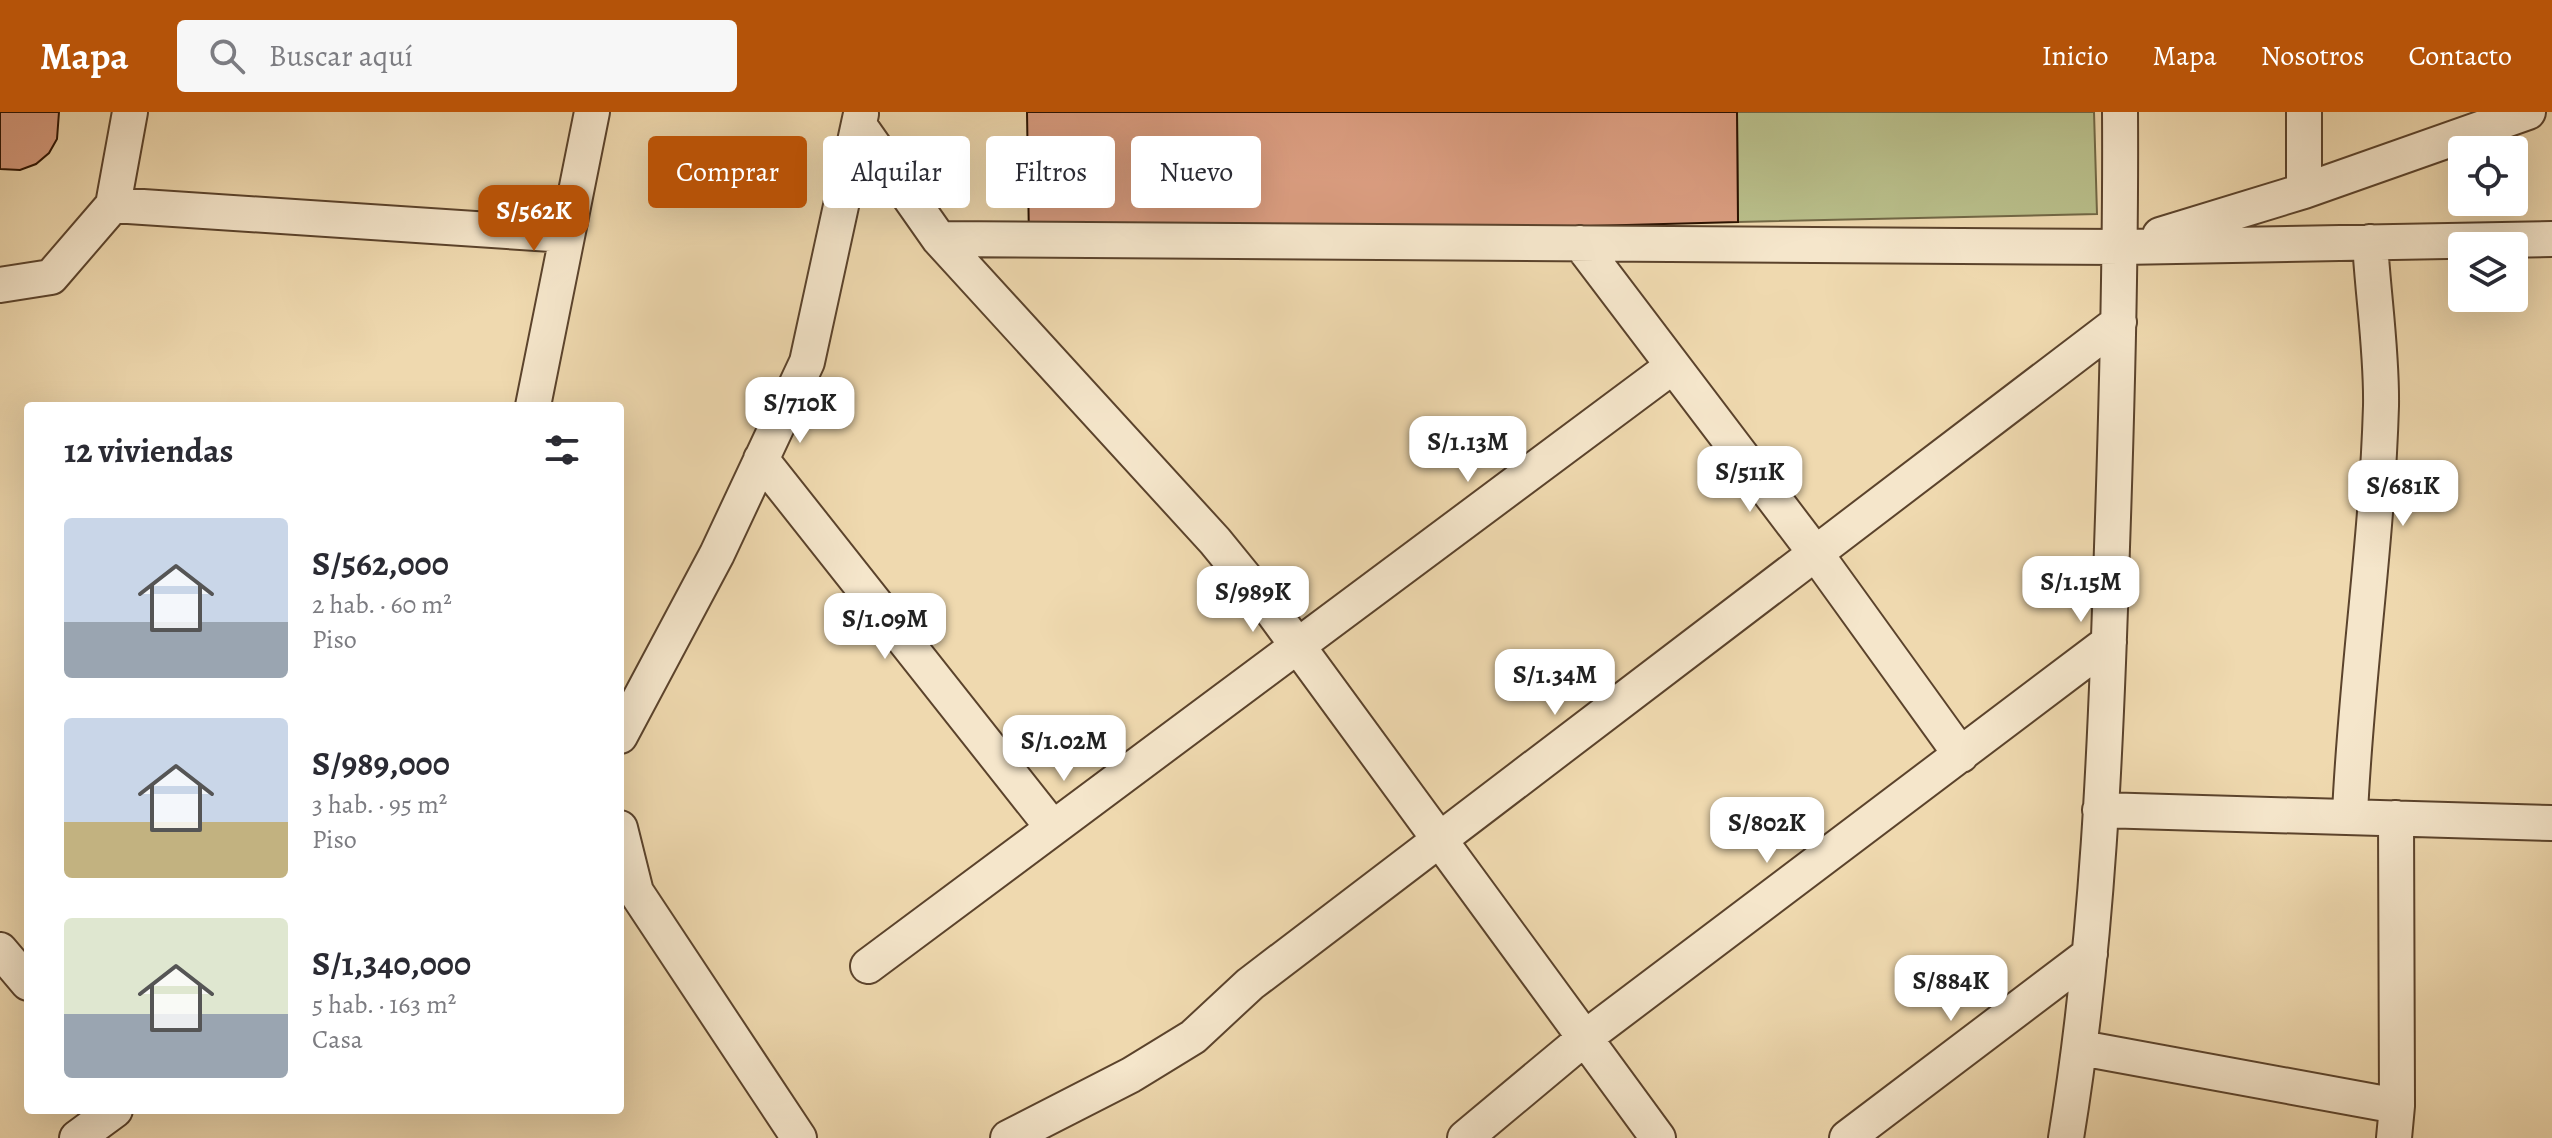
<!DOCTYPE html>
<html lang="es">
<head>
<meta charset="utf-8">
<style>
	body { margin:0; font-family:Alegreya,serif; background:#f7f7f7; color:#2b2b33; height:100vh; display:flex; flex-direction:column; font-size:30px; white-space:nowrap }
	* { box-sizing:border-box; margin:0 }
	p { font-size:26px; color:#7c7c81 }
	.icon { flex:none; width:44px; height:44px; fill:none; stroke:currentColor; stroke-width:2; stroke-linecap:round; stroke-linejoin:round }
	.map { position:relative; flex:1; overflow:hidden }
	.details { position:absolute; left:24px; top:290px; width:600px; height:712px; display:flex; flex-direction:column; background:#fff; border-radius:8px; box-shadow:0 8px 32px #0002 }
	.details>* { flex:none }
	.top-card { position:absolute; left:648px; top:24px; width:760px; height:72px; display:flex; gap:16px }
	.buttons { position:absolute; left:2448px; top:24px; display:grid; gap:16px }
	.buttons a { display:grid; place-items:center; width:80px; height:80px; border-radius:8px; background:#fff; box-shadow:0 8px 32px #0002; font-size:40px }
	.price { position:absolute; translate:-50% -68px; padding:0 18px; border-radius:16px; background:#fff; color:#222; font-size:26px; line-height:52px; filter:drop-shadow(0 2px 4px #0008) }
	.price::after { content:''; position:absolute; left:50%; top:48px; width:24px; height:18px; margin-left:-12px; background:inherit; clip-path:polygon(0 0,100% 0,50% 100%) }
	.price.current { background:#b45309; color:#fff }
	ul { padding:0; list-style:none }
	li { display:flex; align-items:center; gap:24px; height:200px; padding:0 40px }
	li span { display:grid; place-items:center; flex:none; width:224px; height:160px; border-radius:8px; color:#555 }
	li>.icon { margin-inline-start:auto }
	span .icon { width:96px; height:96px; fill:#fffc; stroke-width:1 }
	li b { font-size:34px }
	h2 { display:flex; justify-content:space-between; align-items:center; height:96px; padding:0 40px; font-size:34px }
	.tag { padding:0 28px; border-radius:8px; background:#fff; box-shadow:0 8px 32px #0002; font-size:28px; line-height:72px }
	.tag.current { background:#b45309; color:#fff }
	header { display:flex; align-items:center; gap:48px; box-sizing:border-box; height:112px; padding:0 40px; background:#b45309; color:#fff }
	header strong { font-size:38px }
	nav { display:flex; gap:44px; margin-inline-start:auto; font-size:28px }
	.search { width:560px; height:72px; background:#f7f7f7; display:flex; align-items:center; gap:20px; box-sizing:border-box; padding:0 28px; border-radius:8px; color:#7c7c81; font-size:30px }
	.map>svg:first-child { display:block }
	.green { fill:#b9bf8b; stroke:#726846; stroke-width:2 }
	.building { fill:#d99c7f; stroke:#2a1100; stroke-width:2 }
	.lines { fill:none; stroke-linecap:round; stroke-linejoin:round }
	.street-casing { stroke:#5b432c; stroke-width:38 }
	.street { stroke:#f5e6cb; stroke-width:34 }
</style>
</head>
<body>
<header>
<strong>Mapa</strong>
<div class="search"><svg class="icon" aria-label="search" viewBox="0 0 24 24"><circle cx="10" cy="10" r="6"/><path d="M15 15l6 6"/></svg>Buscar aquí</div>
<nav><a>Inicio</a><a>Mapa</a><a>Nosotros</a><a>Contacto</a></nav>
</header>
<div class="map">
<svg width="2552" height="1026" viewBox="0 0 2552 1026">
	<rect width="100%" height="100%" fill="#efd9af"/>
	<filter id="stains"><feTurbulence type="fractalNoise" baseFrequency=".0025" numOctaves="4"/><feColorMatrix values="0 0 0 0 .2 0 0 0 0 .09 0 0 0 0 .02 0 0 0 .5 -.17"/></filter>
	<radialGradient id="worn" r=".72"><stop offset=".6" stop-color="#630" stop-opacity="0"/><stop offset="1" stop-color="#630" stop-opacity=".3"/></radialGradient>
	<path class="green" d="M1737,0H2094L2097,102L1738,110Z"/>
	<path class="building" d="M0,0H59L57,27L49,41L36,52L20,58L0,57Z
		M1027,0H1737L1738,110L1029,129Z"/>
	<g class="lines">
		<g class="street-casing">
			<path id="street" d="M2304,0V79
				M859,13L939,127L1215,429L1272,499L1658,1026
				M113,93L567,123
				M2160,123L2304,79L2528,0
				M939,127L2121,135L2552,127
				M1580,131L1816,442L1961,643
				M0,173L51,165L113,93L130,0
				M533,294L592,0
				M761,347L1053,716
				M620,624L717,442L807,250L861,2
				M2100,698L2552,711
				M2350,702C2356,566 2377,431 2381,294C2382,240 2373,184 2370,130
				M620,716L636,780L799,1026
				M0,838L28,871
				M868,854L1673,254
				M2081,936L2397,994
				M77,1026L115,998
				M1008,1026L1131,963L1193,925L1250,872L2119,210
				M1465,1026L1586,925L2109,530
				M1847,1026L2090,842
				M2066,1026C2098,831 2106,633 2112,435C2117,290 2121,145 2120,0
				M2394,1026L2397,994L2396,706"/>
		</g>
		<use href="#street" class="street"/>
	</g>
	<rect width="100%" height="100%" filter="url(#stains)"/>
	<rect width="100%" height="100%" fill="url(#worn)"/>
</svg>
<div class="buttons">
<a><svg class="icon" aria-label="locate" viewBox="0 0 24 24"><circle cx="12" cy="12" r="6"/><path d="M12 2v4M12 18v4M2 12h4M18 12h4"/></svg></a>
<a><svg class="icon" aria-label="layers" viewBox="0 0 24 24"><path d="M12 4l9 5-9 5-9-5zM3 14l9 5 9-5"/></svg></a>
</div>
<b class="price current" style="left:534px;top:141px">S/562K</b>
<b class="price" style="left:800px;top:333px">S/710K</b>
<b class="price" style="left:1468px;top:372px">S/1.13M</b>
<b class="price" style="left:1750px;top:402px">S/511K</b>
<b class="price" style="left:2403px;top:416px">S/681K</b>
<b class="price" style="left:2081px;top:512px">S/1.15M</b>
<b class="price" style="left:1253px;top:522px">S/989K</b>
<b class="price" style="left:885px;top:549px">S/1.09M</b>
<b class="price" style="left:1555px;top:605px">S/1.34M</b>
<b class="price" style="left:1064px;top:671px">S/1.02M</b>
<b class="price" style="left:1767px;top:753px">S/802K</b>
<b class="price" style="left:1951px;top:911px">S/884K</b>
<div class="top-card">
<a class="tag current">Comprar</a>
<a class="tag">Alquilar</a>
<a class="tag">Filtros</a>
<a class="tag">Nuevo</a>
</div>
<section class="details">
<h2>12 viviendas<svg class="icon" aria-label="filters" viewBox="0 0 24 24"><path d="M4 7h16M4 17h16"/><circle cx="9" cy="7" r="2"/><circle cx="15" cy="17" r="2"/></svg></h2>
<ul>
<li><span style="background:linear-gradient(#c9d6e8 65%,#9aa5b1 0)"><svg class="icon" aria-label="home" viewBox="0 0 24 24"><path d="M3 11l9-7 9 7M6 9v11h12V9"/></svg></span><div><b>S/562,000</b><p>2 hab. · 60 m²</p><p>Piso</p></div></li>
<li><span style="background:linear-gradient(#c9d6e8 65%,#c2b280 0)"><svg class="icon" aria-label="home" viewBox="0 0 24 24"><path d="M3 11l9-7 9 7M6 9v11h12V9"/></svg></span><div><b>S/989,000</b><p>3 hab. · 95 m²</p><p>Piso</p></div></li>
<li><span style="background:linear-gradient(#dfe7d0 60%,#9aa5b1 0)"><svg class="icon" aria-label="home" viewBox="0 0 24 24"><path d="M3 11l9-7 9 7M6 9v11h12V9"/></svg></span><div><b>S/1,340,000</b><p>5 hab. · 163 m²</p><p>Casa</p></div></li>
</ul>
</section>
</div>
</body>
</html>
